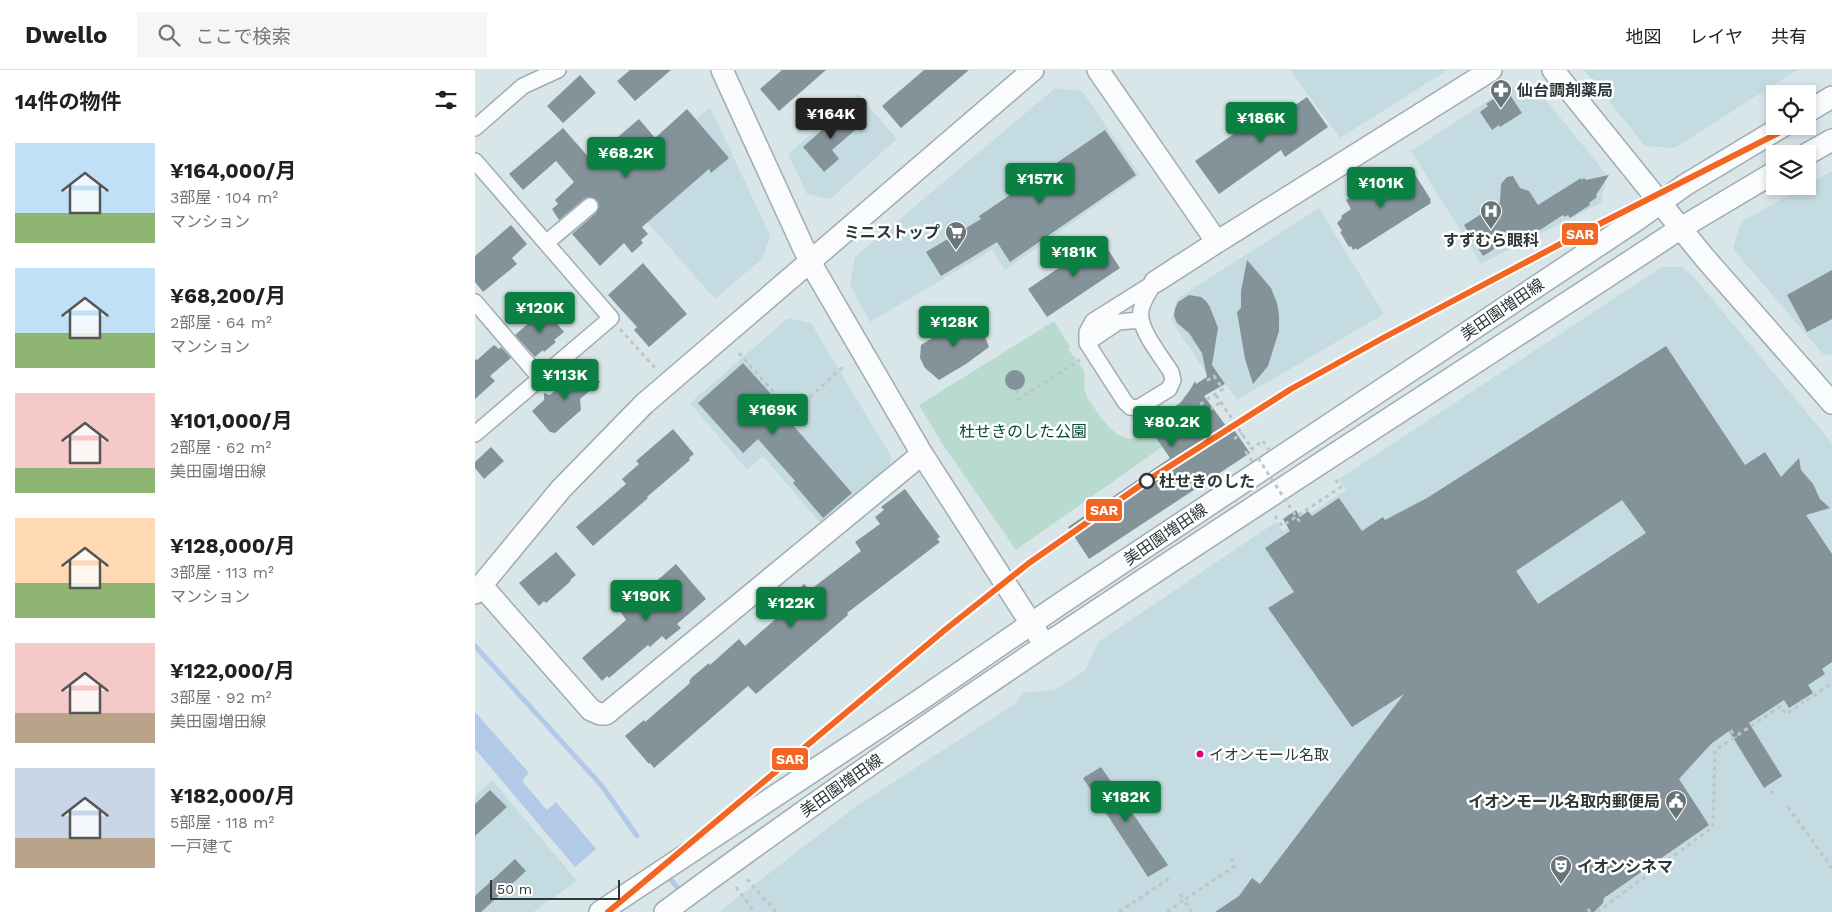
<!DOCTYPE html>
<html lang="ja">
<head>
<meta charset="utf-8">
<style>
	body { margin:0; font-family:"Work Sans","Noto Sans JP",sans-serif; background:#f6f6f6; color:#202124; height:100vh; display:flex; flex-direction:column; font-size:19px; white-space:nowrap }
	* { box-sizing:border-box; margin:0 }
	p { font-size:16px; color:#757577 }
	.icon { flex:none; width:28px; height:28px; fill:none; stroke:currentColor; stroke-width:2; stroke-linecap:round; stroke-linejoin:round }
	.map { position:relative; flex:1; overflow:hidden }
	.details { display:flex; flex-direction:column; background:#fff; width:475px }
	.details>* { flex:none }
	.fabs { position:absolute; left:1291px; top:15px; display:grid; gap:10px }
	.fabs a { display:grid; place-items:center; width:50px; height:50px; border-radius:0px; background:#fff; box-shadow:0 2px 8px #0003; font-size:25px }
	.scale { position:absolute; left:15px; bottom:12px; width:130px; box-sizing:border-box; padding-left:5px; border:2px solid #2d3739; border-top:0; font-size:14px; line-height:18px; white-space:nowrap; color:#2d3739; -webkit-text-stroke:4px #fff; paint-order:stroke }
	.price { position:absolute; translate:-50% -42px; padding:0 11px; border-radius:5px; background:#0b8043; color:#fff; font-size:16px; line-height:32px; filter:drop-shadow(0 1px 2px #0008) }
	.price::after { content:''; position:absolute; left:50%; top:30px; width:15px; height:11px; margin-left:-8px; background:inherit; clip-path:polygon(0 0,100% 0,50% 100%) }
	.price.on { background:#222; color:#fff }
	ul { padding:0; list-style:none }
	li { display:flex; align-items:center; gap:15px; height:125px; padding:0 15px }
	li span { display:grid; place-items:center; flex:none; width:140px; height:100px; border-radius:0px; color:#555 }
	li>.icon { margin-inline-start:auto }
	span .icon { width:60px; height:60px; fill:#fffc; stroke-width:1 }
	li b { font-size:21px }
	h2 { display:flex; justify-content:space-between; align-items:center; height:60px; padding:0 15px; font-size:21px }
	header { display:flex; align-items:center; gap:30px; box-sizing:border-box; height:70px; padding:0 25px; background:#fff; border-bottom:1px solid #e0e0e0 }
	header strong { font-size:24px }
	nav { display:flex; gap:28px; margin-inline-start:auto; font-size:18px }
	.search { width:350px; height:45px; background:#f6f6f6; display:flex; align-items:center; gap:12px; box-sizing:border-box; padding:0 18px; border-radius:0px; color:#757577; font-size:19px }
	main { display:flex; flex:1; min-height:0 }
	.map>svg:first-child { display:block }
	.built { fill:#c4dce1 }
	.green { fill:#b9dbcf }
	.water { fill:#b2c9e8 }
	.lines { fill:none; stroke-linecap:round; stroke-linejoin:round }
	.stream { stroke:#b2c9e8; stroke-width:5 }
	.building { fill:#849399; fill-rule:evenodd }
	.street-casing { stroke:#a1acaf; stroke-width:18 }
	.secondary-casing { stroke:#a1acaf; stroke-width:24 }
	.path { stroke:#bfc5c5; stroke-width:3; stroke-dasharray:4 4; stroke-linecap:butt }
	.street { stroke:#f9fbfc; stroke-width:15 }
	.secondary { stroke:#f9fbfc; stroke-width:21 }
	.path-bridge { stroke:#bfc5c5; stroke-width:3; stroke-dasharray:4 4; stroke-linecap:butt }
	.rail-1-casing { stroke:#fff; stroke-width:10 }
	.rail-1 { stroke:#f26522; stroke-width:6 }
	.stop-dot { fill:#fff; stroke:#2d3739; stroke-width:2.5 }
	.bus-dot { fill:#e5007d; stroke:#fff; stroke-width:2 }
	.labels { text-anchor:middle; stroke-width:5; stroke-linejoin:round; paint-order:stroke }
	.bus-label { font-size:15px; fill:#2d3739; stroke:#fff; text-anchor:start }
	.poi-label { font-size:16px; font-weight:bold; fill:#2d3739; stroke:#fff; text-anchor:start }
	.street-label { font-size:16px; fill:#2d3739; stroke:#fff }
	.park-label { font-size:16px; fill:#034d35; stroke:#fff }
	.stop-label { font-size:16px; font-weight:bold; fill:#2d3739; stroke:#fff; text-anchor:start }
	.line-badge { stroke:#fff; stroke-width:2 }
	.badge-label { font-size:14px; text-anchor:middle; font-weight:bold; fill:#fff }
</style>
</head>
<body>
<header>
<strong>Dwello</strong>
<div class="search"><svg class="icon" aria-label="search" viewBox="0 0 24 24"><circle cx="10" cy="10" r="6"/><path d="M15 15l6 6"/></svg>ここで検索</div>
<nav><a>地図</a><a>レイヤ</a><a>共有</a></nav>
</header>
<main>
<section class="details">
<h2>14件の物件<svg class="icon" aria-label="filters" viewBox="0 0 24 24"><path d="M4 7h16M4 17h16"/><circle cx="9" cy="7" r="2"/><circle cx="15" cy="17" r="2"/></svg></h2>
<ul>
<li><span style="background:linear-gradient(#bfe0f5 70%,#8fb573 0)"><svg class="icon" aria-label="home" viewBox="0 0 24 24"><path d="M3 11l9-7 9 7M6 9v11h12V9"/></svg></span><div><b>¥164,000/月</b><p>3部屋 · 104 m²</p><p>マンション</p></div></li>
<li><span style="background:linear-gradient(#bfe0f5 65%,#8fb573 0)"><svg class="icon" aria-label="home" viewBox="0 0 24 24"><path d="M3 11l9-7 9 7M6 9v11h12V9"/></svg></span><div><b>¥68,200/月</b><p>2部屋 · 64 m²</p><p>マンション</p></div></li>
<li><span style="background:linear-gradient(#f6c9c9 75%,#8fb573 0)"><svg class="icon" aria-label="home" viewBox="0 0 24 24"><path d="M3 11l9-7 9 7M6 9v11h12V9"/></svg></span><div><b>¥101,000/月</b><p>2部屋 · 62 m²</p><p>美田園増田線</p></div></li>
<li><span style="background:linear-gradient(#ffd9b3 65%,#8fb573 0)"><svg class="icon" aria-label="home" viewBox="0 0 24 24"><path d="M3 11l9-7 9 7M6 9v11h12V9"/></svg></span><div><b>¥128,000/月</b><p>3部屋 · 113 m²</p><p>マンション</p></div></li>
<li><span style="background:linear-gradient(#f6c9c9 70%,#b9a48a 0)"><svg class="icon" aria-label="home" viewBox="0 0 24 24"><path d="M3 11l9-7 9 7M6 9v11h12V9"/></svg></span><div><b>¥122,000/月</b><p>3部屋 · 92 m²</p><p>美田園増田線</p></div></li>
<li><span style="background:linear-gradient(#c9d6e8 70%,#b9a48a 0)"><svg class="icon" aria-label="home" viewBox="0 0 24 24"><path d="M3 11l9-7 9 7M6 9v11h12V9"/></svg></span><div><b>¥182,000/月</b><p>5部屋 · 118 m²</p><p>一戸建て</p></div></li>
</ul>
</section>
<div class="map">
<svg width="1357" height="842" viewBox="0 0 1357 842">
	<rect width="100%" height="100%" fill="#d8e6e9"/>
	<path class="built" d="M815,0H973L865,68Z
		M1109,0H1322L1200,78L1170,76Z
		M1035,16L1063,20L1132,105L1126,133L1006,194L936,81Z
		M580,18L607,21L665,105L530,200L517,180L395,252L375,215L380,187Z
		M383,24L422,69L355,129L332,124L313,84Z
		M235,37L295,165L288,188L240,229L142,118Z
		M1357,101V285L1348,284L1258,179L1266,152Z
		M844,138L909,244L762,330L741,301L733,306L696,250L703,228Z
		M1187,197H1207L1218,206L1357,373V842H244L380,737L541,633L547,623L580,620L610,600L623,572L801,452L808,461L871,420L864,409Z
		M313,248L336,253L416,386L414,397L345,453L288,386L272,400L215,333Z
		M17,710L102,811L58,842H0V726Z"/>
	<path class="green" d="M579,251L595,277L593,279C598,286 606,294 609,302C611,308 608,315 610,321C612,329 618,335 622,342C636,362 651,378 677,362L687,377L541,480L468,375L444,335Z"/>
	<path class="water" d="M0,642L54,703L47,711L72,740L81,732L121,779L100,797L0,679Z"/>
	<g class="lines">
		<path class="stream" d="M0,576L127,716L162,766
			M194,808L204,819"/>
	</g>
	<path class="building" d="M155,0H196L160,31L142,11Z
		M307,0H351L304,41L285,19Z
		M449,0H494L426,58L407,36Z
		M105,5L121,23L88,53L72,36Z
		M1033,22L1047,43L1025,57L1024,55L1017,60L1005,42L1013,36L1011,34L1023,26L1025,28Z
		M832,27L853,57L810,87L806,80L744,124L720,91L773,54L774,56L799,39L804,46Z
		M212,39L254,88L236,103L234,99L167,157L173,164L166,170L168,173L157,183L149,173L125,196L97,164L121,143L124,135L122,130L114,127L109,129L84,150L77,139L83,134L80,130L99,112L81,91L48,120L34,104L88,58L116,90L164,49L180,68Z
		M376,40L387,54L357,80L364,89L349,102L328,77L357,51L359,54Z
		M630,60L661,105L535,192L522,172L466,206L451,182L506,149L504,146Z
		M939,103L956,130L955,131L956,133L882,180L881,178L878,180L876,176L874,177L865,162L867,161L862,153L867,148L866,146L876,139L871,130L903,108L910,116L925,106L926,107L931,104L933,107Z
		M1134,105L1121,125L1122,127L1114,133L1115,135L1095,148L1093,145L1089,147L1088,145L1054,167L1050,160L1008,186L989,155L1025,132L1026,114L1032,107L1038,106L1045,118L1054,121L1063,135L1106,108L1107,110L1109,108L1111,110Z
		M36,155L52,174L37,188L42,194L8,222L0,212V186Z
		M626,169L645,198L572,247L553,219Z
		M772,190L796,218L802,233L804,245V261L793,296L778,314L770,289L762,242L766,238V221Z
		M168,193L212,244L174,277L159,260L162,257L133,225Z
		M1357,200V249L1332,262L1312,225Z
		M714,225L726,227L731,231L735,237L743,258L737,295L750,314L729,326L751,356L755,354L775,383L614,489L593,457L695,388L672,355L705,333L715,320L720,311L721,314L732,307L727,283L714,263L702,253L699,246L700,239L703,232Z
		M70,239L89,262L79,270L81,272L69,282L68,280L60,287L40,265Z
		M492,246L497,248L505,254L514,277L491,294L464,310L450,298L445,288L446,275Z
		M19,275L24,279L26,277L36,288L15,306L20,311L0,329V289L2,290Z
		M1191,276L1270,395L1290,382L1306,407L1324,388L1326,400L1338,414L1345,429L1355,438L1331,445L1357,484V592L1347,599L1350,604L1333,615L1338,623L1314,638L1309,630L1274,653L1307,706L1289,718L1254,661L1236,674L1204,709L1234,755L1129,828L1128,833L1119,842H740L764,826L777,808L785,814L929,624L877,657L793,538L819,522L790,478L815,461L808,449L821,440L825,447L833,441L837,446L864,428L887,461L908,447L910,450L952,428ZM1147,430L1171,463L1063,534L1041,501Z
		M268,293L313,343L310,346L377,423L348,448L318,413L320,411L283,369L268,383L223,333Z
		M113,297L125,312L105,329L106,340L80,363L75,362L57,341L69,330V323L75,325L103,300L106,303Z
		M530 310a10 10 0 1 1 20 0a10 10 0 1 1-20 0Z
		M198,359L219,384L214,388L215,390L172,427L173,428L118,476L101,457L151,414L147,409L164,394L161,391Z
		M16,377L29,391L9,409L0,398V392Z
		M430,419L465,467L462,469L465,472L372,543L373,545L281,624L273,616L179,698L175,693L174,694L150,666L169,650L170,652L215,613L214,612L216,608L234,593L235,595L264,569L270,576L315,536L310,531L329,514L335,520L386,481L380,472L405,454L400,447L409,440L406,437Z
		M81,482L101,505L95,510L96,511L71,533L69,531L64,536L44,513Z
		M201,494L231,529L202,554L206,558L191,570L187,566L175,577L173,575L134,608L132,606L127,611L107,588L151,550L146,542Z
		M626,697L693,795L673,807L608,708Z
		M15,720L32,737L0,766V734Z
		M40,789L51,801L6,842H0V826Z"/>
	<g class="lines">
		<g class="street-casing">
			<path id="street" d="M0,58L48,16L83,0
				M0,91L136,248L0,364
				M71,173L115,136
				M680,212C674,221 668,230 666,240C662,258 687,287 696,302L698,310L694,319L663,338L655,337L650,332L612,273V262L618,251Z
				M0,232L66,309
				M612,273L643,252L666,250"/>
		</g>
		<g class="secondary-casing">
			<path id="secondary" d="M247,0L335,192L447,384L564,566
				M623,0L742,172L1016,0
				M1078,0L1229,187L1357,333
				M1332,42L1357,27
				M1332,84L1357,70
				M680,212L742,172
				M7,516L116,640L125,644H131L447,384
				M0,523L86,419L169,334L558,0
				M125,842L445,630L585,534L1163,149L1210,115L1308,56
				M190,842C518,599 865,383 1206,158L1300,102"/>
		</g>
		<path class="path" d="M145,259L180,298
			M264,283L317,343L368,297
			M541,320L543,329L605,290
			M741,325L778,380
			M687,349L698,365L746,332
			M692,357L748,319L739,306L730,312
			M759,369L767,363
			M788,371L799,387L782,398L771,382Z
			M800,446L807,456L863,419L866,417L859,407
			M1326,630L1328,633L1357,613
			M1256,660L1261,668
			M1296,721L1298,723
			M1313,737L1357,798
			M272,809L301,842
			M261,817L279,842
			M1113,839L1115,842
			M644,842L695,808
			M692,842L709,830L705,824
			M717,842L709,830L760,796L756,789
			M1122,842L1238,757L1240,680L1306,636L1311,644L1328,633"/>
		<use href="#street" class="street"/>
		<use href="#secondary" class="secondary"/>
		<path class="path-bridge" d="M783,388L826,454"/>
		<g class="rail-1-casing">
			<path id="rail-1" d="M133,842L471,559L554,493L673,410L816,319L908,268L1091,171L1317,56"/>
		</g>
		<use href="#rail-1" class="rail-1"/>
	</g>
	<defs>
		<g id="pharmacy-pin" transform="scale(1.125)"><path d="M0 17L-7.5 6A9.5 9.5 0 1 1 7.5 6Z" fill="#697477" stroke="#fff"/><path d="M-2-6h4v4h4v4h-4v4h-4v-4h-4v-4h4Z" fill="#fff"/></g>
		<g id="hospital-pin" transform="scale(1.125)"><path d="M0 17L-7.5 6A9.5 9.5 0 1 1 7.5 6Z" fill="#697477" stroke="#fff"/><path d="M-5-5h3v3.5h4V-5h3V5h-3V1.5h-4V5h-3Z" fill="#fff"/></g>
		<g id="supermarket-pin" transform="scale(1.125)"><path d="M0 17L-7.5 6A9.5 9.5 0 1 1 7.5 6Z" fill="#697477" stroke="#fff"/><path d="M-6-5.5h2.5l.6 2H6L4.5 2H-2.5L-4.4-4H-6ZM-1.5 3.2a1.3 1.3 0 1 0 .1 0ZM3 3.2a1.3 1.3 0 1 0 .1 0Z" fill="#fff"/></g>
		<g id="civic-pin" transform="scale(1.125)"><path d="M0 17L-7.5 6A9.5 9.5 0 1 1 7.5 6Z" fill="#697477" stroke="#fff"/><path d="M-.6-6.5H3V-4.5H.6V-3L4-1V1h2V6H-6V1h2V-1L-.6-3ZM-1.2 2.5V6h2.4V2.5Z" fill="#fff"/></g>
		<g id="theatre-pin" transform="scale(1.125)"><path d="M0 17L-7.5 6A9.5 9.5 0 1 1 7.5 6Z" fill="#697477" stroke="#fff"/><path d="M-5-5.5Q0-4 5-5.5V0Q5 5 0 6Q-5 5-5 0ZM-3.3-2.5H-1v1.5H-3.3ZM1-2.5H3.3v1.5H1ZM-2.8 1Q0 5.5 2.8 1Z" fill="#fff"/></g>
	</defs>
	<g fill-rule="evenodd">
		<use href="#pharmacy-pin" x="1026" y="20"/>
		<use href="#hospital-pin" x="1016" y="141"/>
		<use href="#supermarket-pin" x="481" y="162"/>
		<use href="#civic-pin" x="1201" y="731"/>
		<use href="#theatre-pin" x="1086" y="796"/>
	</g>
	<circle class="stop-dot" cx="672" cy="411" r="7"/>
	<circle class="bus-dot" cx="725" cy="684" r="4.5"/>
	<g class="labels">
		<g class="bus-label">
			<text x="734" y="690">イオンモール名取</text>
		</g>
		<g class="poi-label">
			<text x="1042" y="26">仙台調剤薬局</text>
			<text x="465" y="168" text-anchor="end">ミニストップ</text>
			<text x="1016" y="176" text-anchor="middle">すずむら眼科</text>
			<text x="1185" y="737" text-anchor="end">イオンモール名取内郵便局</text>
			<text x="1102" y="802">イオンシネマ</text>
		</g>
		<g class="street-label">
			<text transform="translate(1027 239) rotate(-34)" y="6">美田園増田線</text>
			<text transform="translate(690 464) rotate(-34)" y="6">美田園増田線</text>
			<text transform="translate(366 715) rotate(-35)" y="6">美田園増田線</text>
		</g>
		<g class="park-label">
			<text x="548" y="367">杜せきのした公園</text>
		</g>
		<g class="stop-label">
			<text x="684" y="417">杜せきのした</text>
		</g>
	</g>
	<g class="line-badge">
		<rect x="1086" y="152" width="38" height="24" rx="5" fill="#f26522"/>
		<rect x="610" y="428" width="38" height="24" rx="5" fill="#f26522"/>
		<rect x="296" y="677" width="38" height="24" rx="5" fill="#f26522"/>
	</g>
	<g class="badge-label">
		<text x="1105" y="169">SAR</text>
		<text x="629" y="445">SAR</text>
		<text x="315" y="694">SAR</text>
	</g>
</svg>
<div class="fabs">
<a><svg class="icon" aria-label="locate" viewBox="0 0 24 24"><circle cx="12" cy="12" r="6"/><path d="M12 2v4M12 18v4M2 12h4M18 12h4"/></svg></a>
<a><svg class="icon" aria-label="layers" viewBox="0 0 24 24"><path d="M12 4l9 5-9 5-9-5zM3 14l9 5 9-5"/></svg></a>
</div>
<div class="scale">50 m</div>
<b class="price on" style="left:356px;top:70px">¥164K</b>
<b class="price" style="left:786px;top:74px">¥186K</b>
<b class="price" style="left:151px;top:109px">¥68.2K</b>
<b class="price" style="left:565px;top:135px">¥157K</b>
<b class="price" style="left:906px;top:139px">¥101K</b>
<b class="price" style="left:599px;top:208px">¥181K</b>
<b class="price" style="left:65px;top:264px">¥120K</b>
<b class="price" style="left:479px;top:278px">¥128K</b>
<b class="price" style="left:90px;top:331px">¥113K</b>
<b class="price" style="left:298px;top:366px">¥169K</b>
<b class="price" style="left:697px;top:378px">¥80.2K</b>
<b class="price" style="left:171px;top:552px">¥190K</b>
<b class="price" style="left:316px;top:559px">¥122K</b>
<b class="price" style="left:651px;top:753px">¥182K</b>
</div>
</main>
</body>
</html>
